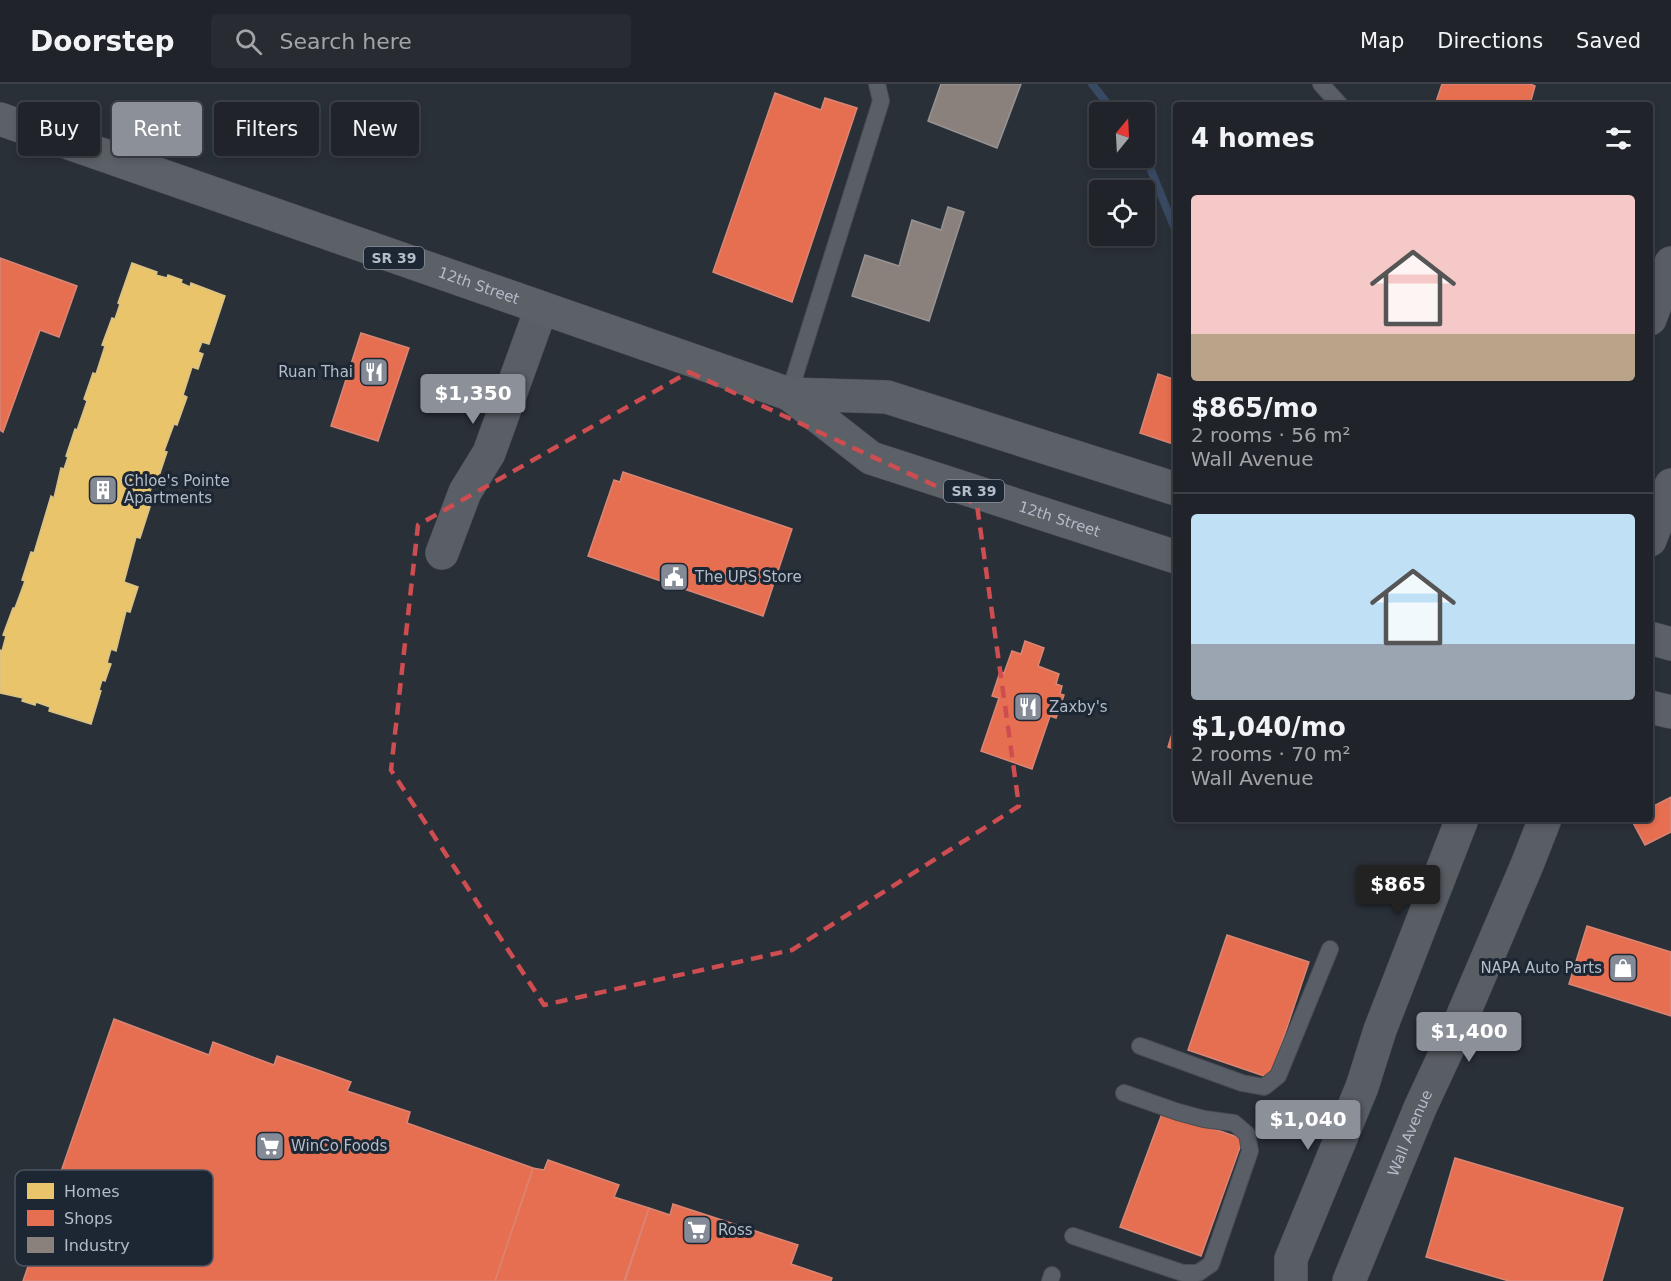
<!DOCTYPE html>
<html lang="en">
<head>
<meta charset="utf-8">
<style>
	body { margin:0; font-family:"DejaVu Sans",sans-serif; background:#282c32; color:#f1f3f6; height:100vh; display:flex; flex-direction:column; font-size:22px; white-space:nowrap }
	* { box-sizing:border-box; margin:0 }
	p { font-size:20px; color:#a2a4a8 }
	.icon { flex:none; width:33px; height:33px; fill:none; stroke:currentColor; stroke-width:2; stroke-linecap:round; stroke-linejoin:round }
	.map { position:relative; flex:1; overflow:hidden }
	.details { position:absolute; left:1173px; top:18px; width:480px; height:720px; display:flex; flex-direction:column; background:#20242a; border-radius:6px; box-shadow:0 3px 9px #0003,0 0 0 2px #3d4147 }
	.details>* { flex:none }
	.top-card { position:absolute; left:18px; top:18px; width:570px; height:54px; display:flex; gap:12px }
	.needle { width:39px; rotate:18deg }
	.controls { position:absolute; left:1089px; top:18px; display:grid; gap:12px }
	.controls a { display:grid; place-items:center; width:66px; height:66px; border-radius:6px; background:#20242a; box-shadow:0 3px 9px #0003,0 0 0 2px #3d4147; font-size:30px }
	.price { position:absolute; translate:-50% -51px; padding:0 14px; border-radius:6px; background:#8c9099; color:#fff; font-size:20px; line-height:39px; filter:drop-shadow(0 2px 3px #0008) }
	.price::after { content:''; position:absolute; left:50%; top:36px; width:18px; height:14px; margin-left:-9px; background:inherit; clip-path:polygon(0 0,100% 0,50% 100%) }
	.price.active { background:#222; color:#fff }
	ul { padding:0; list-style:none }
	li { display:grid; align-content:center; gap:12px; height:318px; padding:0 18px }
	li+li { border-top:2px solid #3d4147 }
	li span { display:grid; place-items:center; height:186px; border-radius:6px; color:#555 }
	li>.icon { margin-inline-start:auto }
	span .icon { width:108px; height:108px; fill:#fffc; stroke-width:1 }
	li b { font-size:26px }
	h2 { display:flex; justify-content:space-between; align-items:center; height:72px; padding:0 18px; font-size:26px }
	.tag { padding:0 21px; border-radius:6px; background:#20242a; box-shadow:0 3px 9px #0003,0 0 0 2px #3d4147; font-size:21px; line-height:54px }
	.tag.active { background:#8c9099; color:#fff }
	header { display:flex; align-items:center; gap:36px; box-sizing:border-box; height:84px; padding:0 30px; background:#20242a; border-bottom:2px solid #3d4147 }
	header strong { font-size:28px }
	nav { display:flex; gap:33px; margin-inline-start:auto; font-size:21px }
	.search { width:420px; height:54px; background:#282c32; display:flex; align-items:center; gap:15px; box-sizing:border-box; padding:0 21px; border-radius:6px; color:#a2a4a8; font-size:22px }
	.map>svg:first-child { display:block }
	.homes { fill:#e9c46a; stroke:#d9c286; stroke-width:1.5 }
	.shops { fill:#e76f51; stroke:#d88675; stroke-width:1.5 }
	.industry { fill:#8a817c; stroke:#979393; stroke-width:1.5 }
	.lines { fill:none; stroke-linecap:round; stroke-linejoin:round }
	.stream { stroke:#384963; stroke-width:8 }
	.service-casing { stroke:#484c53; stroke-width:18 }
	.minor-casing { stroke:#484c53; stroke-width:34 }
	.secondary-casing { stroke:#484c53; stroke-width:34 }
	.primary-casing { stroke:#484c55; stroke-width:34 }
	.service { stroke:#5a5e66; stroke-width:16 }
	.minor { stroke:#5a5e66; stroke-width:33 }
	.secondary { stroke:#595d64; stroke-width:33 }
	.primary { stroke:#5c6168; stroke-width:33 }
	.marked { fill:none; stroke:#ce4d50; stroke-width:4.5; stroke-dasharray:12 8; stroke-linejoin:round }
	.labels { text-anchor:middle; stroke-width:6; stroke-linejoin:round; paint-order:stroke }
	.shield { fill:#1d2633; stroke:#878f9c; stroke-width:1.5 }
	.shield-label { font-size:14px; font-weight:bold; fill:#b4bcc9 }
	.street-label { font-size:15px; fill:#b4bcc9; stroke:#1d2633 }
	.poi-label { font-size:15px; fill:#b4bcc9; stroke:#1d2633; text-anchor:start }
	.key { fill:#1d2633; stroke:#4a5360; stroke-width:1.5 }
	.key-label { font-size:16px; fill:#b4bcc9 }
</style>
</head>
<body>
<header>
<strong>Doorstep</strong>
<div class="search"><svg class="icon" aria-label="search" viewBox="0 0 24 24"><circle cx="10" cy="10" r="6"/><path d="M15 15l6 6"/></svg>Search here</div>
<nav><a>Map</a><a>Directions</a><a>Saved</a></nav>
</header>
<div class="map">
<svg width="1671" height="1197" viewBox="0 0 1671 1197">
	<rect width="100%" height="100%" fill="#2a3038"/>
	<path class="homes" d="M132,179L157,188L156,191L167,194L168,191L182,196L181,199L190,203L191,199L225,212L209,260L202,258L198,268L203,270L198,285L192,283L183,311L187,313L177,341L174,340L164,367L167,368L158,395L155,394L145,421L150,423L140,454L136,453L124,498L138,503L130,528L126,527L116,567L111,565L107,579L111,580L105,597L102,596L99,606L101,607L91,640L49,627L50,623L36,618L35,621L22,617L23,614L0,609V566L2,567L6,552L3,551L13,524H15L25,497L22,496L31,468L34,469L51,412L54,414L61,384L64,385L68,373L66,372L75,345L77,346L87,317L84,315L93,289L96,290L105,262L102,261L112,234L115,235L120,220L118,219Z"/>
	<path class="shops" d="M1442,0H1530L1535,2L1530,20L1534,21H1435Z
		M775,9L821,26L825,14L857,24L792,218L713,188Z
		M0,174L77,202L59,253L40,246L3,348L0,346Z
		M361,249L409,264L378,357L331,342Z
		M1158,290L1176,296V361L1140,349Z
		M623,388L792,445L763,532L588,472L614,396L620,398Z
		M1025,557L1044,564L1038,582L1059,590L1056,600L1062,602L1060,610L1064,611L1056,634L1050,632L1032,685L981,667L999,614L992,612L1000,588L1004,589L1012,567L1021,570Z
		M1174,643L1176,644V666L1168,663Z
		M1671,713V748L1645,761L1631,735H1650V724Z
		M1587,842L1671,868V932L1569,900Z
		M1227,851L1309,878L1270,994L1188,966Z
		M114,935L209,971L213,958L274,981L277,972L312,984L351,998L347,1007L410,1028L407,1039L533,1084L495,1197H23Z
		M1163,1027L1243,1055L1201,1172L1120,1143Z
		M1455,1074L1623,1124L1602,1197H1509L1426,1173Z
		M548,1076L619,1101L614,1113L649,1124L624,1197H495L533,1084L544,1086Z
		M673,1120L798,1161L791,1180L832,1194L831,1197H625L649,1124L670,1131Z"/>
	<path class="industry" d="M941,0H1021L997,64L928,37Z
		M948,123L964,128L929,237L852,212L865,171L899,182L912,136L941,146Z"/>
	<g class="lines">
		<path class="stream" d="M1092,0L1114,28
			M1144,69L1175,145L1176,155"/>
		<g class="service-casing">
			<path id="service" d="M1321,0L1340,21
				M789,310L881,17L877,0
				M1140,962L1242,999L1264,1003L1278,992L1330,865
				M1073,1152L1183,1189H1198L1211,1180L1250,1067L1247,1050L1234,1039L1204,1035L1178,1028L1124,1009
				M1050,1197L1052,1191"/>
		</g>
		<g class="minor-casing">
			<path id="minor" d="M442,469L465,408L489,369L541,225"/>
		</g>
		<g class="secondary-casing">
			<g id="secondary">
				<path d="M1650,235L1671,179"/>
				<path d="M1650,456L1671,401"/>
				<path d="M1291,1197V1175L1362,1003L1380,946L1462,735"/>
				<path id="s1" d="M1349,1197L1420,1024L1460,938L1527,781L1545,735"/>
			</g>
		</g>
		<g class="primary-casing">
			<g id="primary">
				<path id="s2" d="M0,35L789,310L887,313L1176,405"/>
				<path id="s3" d="M789,310L871,374L1176,473"/>
				<path d="M1650,554L1671,560"/>
				<path d="M1650,623L1671,628"/>
			</g>
		</g>
		<use href="#service" class="service"/>
		<use href="#minor" class="minor"/>
		<use href="#secondary" class="secondary"/>
		<use href="#primary" class="primary"/>
	</g>
	<path class="marked" d="M689,288L977,421L1019,722L792,866L544,921L391,686L418,441Z"/>
	<defs>
		<g id="restaurant-square" transform="scale(1.5)"><rect x="-9" y="-9" width="18" height="18" rx="4" fill="#848b96" stroke="#1d2633"/><path d="M-5-6h1v4h1v-4h1v4h1v-4h1v5L-1.5 .5V6h-2V.5L-5-1ZM5-6V6H3V1.5H1.5Q1.5-4 5-6Z" fill="#fff"/></g>
		<g id="building-square" transform="scale(1.5)"><rect x="-9" y="-9" width="18" height="18" rx="4" fill="#848b96" stroke="#1d2633"/><path d="M-4-6H4V6H1V3H-1V6H-4ZM-2.5-4.3h1.7v1.8h-1.7ZM.8-4.3h1.7v1.8H.8ZM-2.5-1h1.7V.8h-1.7ZM.8-1h1.7V.8H.8Z" fill="#fff"/></g>
		<g id="civic-square" transform="scale(1.5)"><rect x="-9" y="-9" width="18" height="18" rx="4" fill="#848b96" stroke="#1d2633"/><path d="M-.6-6.5H3V-4.5H.6V-3L4-1V1h2V6H-6V1h2V-1L-.6-3ZM-1.2 2.5V6h2.4V2.5Z" fill="#fff"/></g>
		<g id="shop-square" transform="scale(1.5)"><rect x="-9" y="-9" width="18" height="18" rx="4" fill="#848b96" stroke="#1d2633"/><path d="M-5-2.5h2.3a2.7 3.5 0 0 1 5.4 0H5L5.5 6h-11ZM-1.5-2.5h3a1.5 2.3 0 0 0-3 0Z" fill="#fff"/></g>
		<g id="supermarket-square" transform="scale(1.5)"><rect x="-9" y="-9" width="18" height="18" rx="4" fill="#848b96" stroke="#1d2633"/><path d="M-6-5.5h2.5l.6 2H6L4.5 2H-2.5L-4.4-4H-6ZM-1.5 3.2a1.3 1.3 0 1 0 .1 0ZM3 3.2a1.3 1.3 0 1 0 .1 0Z" fill="#fff"/></g>
	</defs>
	<g fill-rule="evenodd">
		<use href="#restaurant-square" x="374" y="288"/>
		<use href="#building-square" x="103" y="406"/>
		<use href="#civic-square" x="674" y="493"/>
		<use href="#restaurant-square" x="1028" y="623"/>
		<use href="#shop-square" x="1623" y="884"/>
		<use href="#supermarket-square" x="270" y="1062"/>
		<use href="#supermarket-square" x="697" y="1146"/>
	</g>
	<g class="labels">
		<g class="shield">
			<rect x="364" y="163" width="60" height="22" rx="4.5"/>
			<rect x="944" y="396" width="60" height="22" rx="4.5"/>
		</g>
		<g class="shield-label">
			<text x="394" y="179">SR 39</text>
			<text x="974" y="412">SR 39</text>
		</g>
		<g class="street-label">
			<text dy="5" stroke="none"><textPath href="#s2" startOffset="507">12th Street</textPath></text>
			<text dy="5" stroke="none"><textPath href="#s3" startOffset="302">12th Street</textPath></text>
			<text dy="5" stroke="none"><textPath href="#s1" startOffset="160">Wall Avenue</textPath></text>
		</g>
		<g class="poi-label">
			<text x="353" y="293" text-anchor="end">Ruan Thai</text>
			<text x="124" y="402">Chloe's Pointe<tspan x="124" dy="17">Apartments</tspan></text>
			<text x="695" y="498">The UPS Store</text>
			<text x="1049" y="628">Zaxby's</text>
			<text x="1602" y="889" text-anchor="end">NAPA Auto Parts</text>
			<text x="291" y="1067">WinCo Foods</text>
			<text x="718" y="1151">Ross</text>
		</g>
	</g>
	<rect x="15" y="1086" width="198" height="96" rx="9" class="key"/>
	<rect x="27" y="1099" width="27" height="16" fill="#e9c46a"/>
	<rect x="27" y="1126" width="27" height="16" fill="#e76f51"/>
	<rect x="27" y="1153" width="27" height="16" fill="#8a817c"/>
	<g class="key-label">
		<text x="64" y="1113">Homes</text>
		<text x="64" y="1140">Shops</text>
		<text x="64" y="1167">Industry</text>
	</g>
</svg>
<div class="controls">
<a><svg class="needle" viewBox="-14 -14 28 28"><path d="M0-13l5 13h-10z" fill="#e53935"/><path d="M0 13l5-13h-10z" fill="#a2a4a8"/></svg></a>
<a><svg class="icon" aria-label="locate" viewBox="0 0 24 24"><circle cx="12" cy="12" r="6"/><path d="M12 2v4M12 18v4M2 12h4M18 12h4"/></svg></a>
</div>
<b class="price" style="left:473px;top:341px">$1,350</b>
<b class="price active" style="left:1398px;top:832px">$865</b>
<b class="price" style="left:1469px;top:979px">$1,400</b>
<b class="price" style="left:1308px;top:1067px">$1,040</b>
<div class="top-card">
<a class="tag">Buy</a>
<a class="tag active">Rent</a>
<a class="tag">Filters</a>
<a class="tag">New</a>
</div>
<section class="details">
<h2>4 homes<svg class="icon" aria-label="filters" viewBox="0 0 24 24"><path d="M4 7h16M4 17h16"/><circle cx="9" cy="7" r="2"/><circle cx="15" cy="17" r="2"/></svg></h2>
<ul>
<li><span style="background:linear-gradient(#f6c9c9 75%,#b9a48a 0)"><svg class="icon" aria-label="home" viewBox="0 0 24 24"><path d="M3 11l9-7 9 7M6 9v11h12V9"/></svg></span><div><b>$865/mo</b><p>2 rooms · 56 m²</p><p>Wall Avenue</p></div></li>
<li><span style="background:linear-gradient(#bfe0f5 70%,#9aa5b1 0)"><svg class="icon" aria-label="home" viewBox="0 0 24 24"><path d="M3 11l9-7 9 7M6 9v11h12V9"/></svg></span><div><b>$1,040/mo</b><p>2 rooms · 70 m²</p><p>Wall Avenue</p></div></li>
</ul>
</section>
</div>
</body>
</html>
